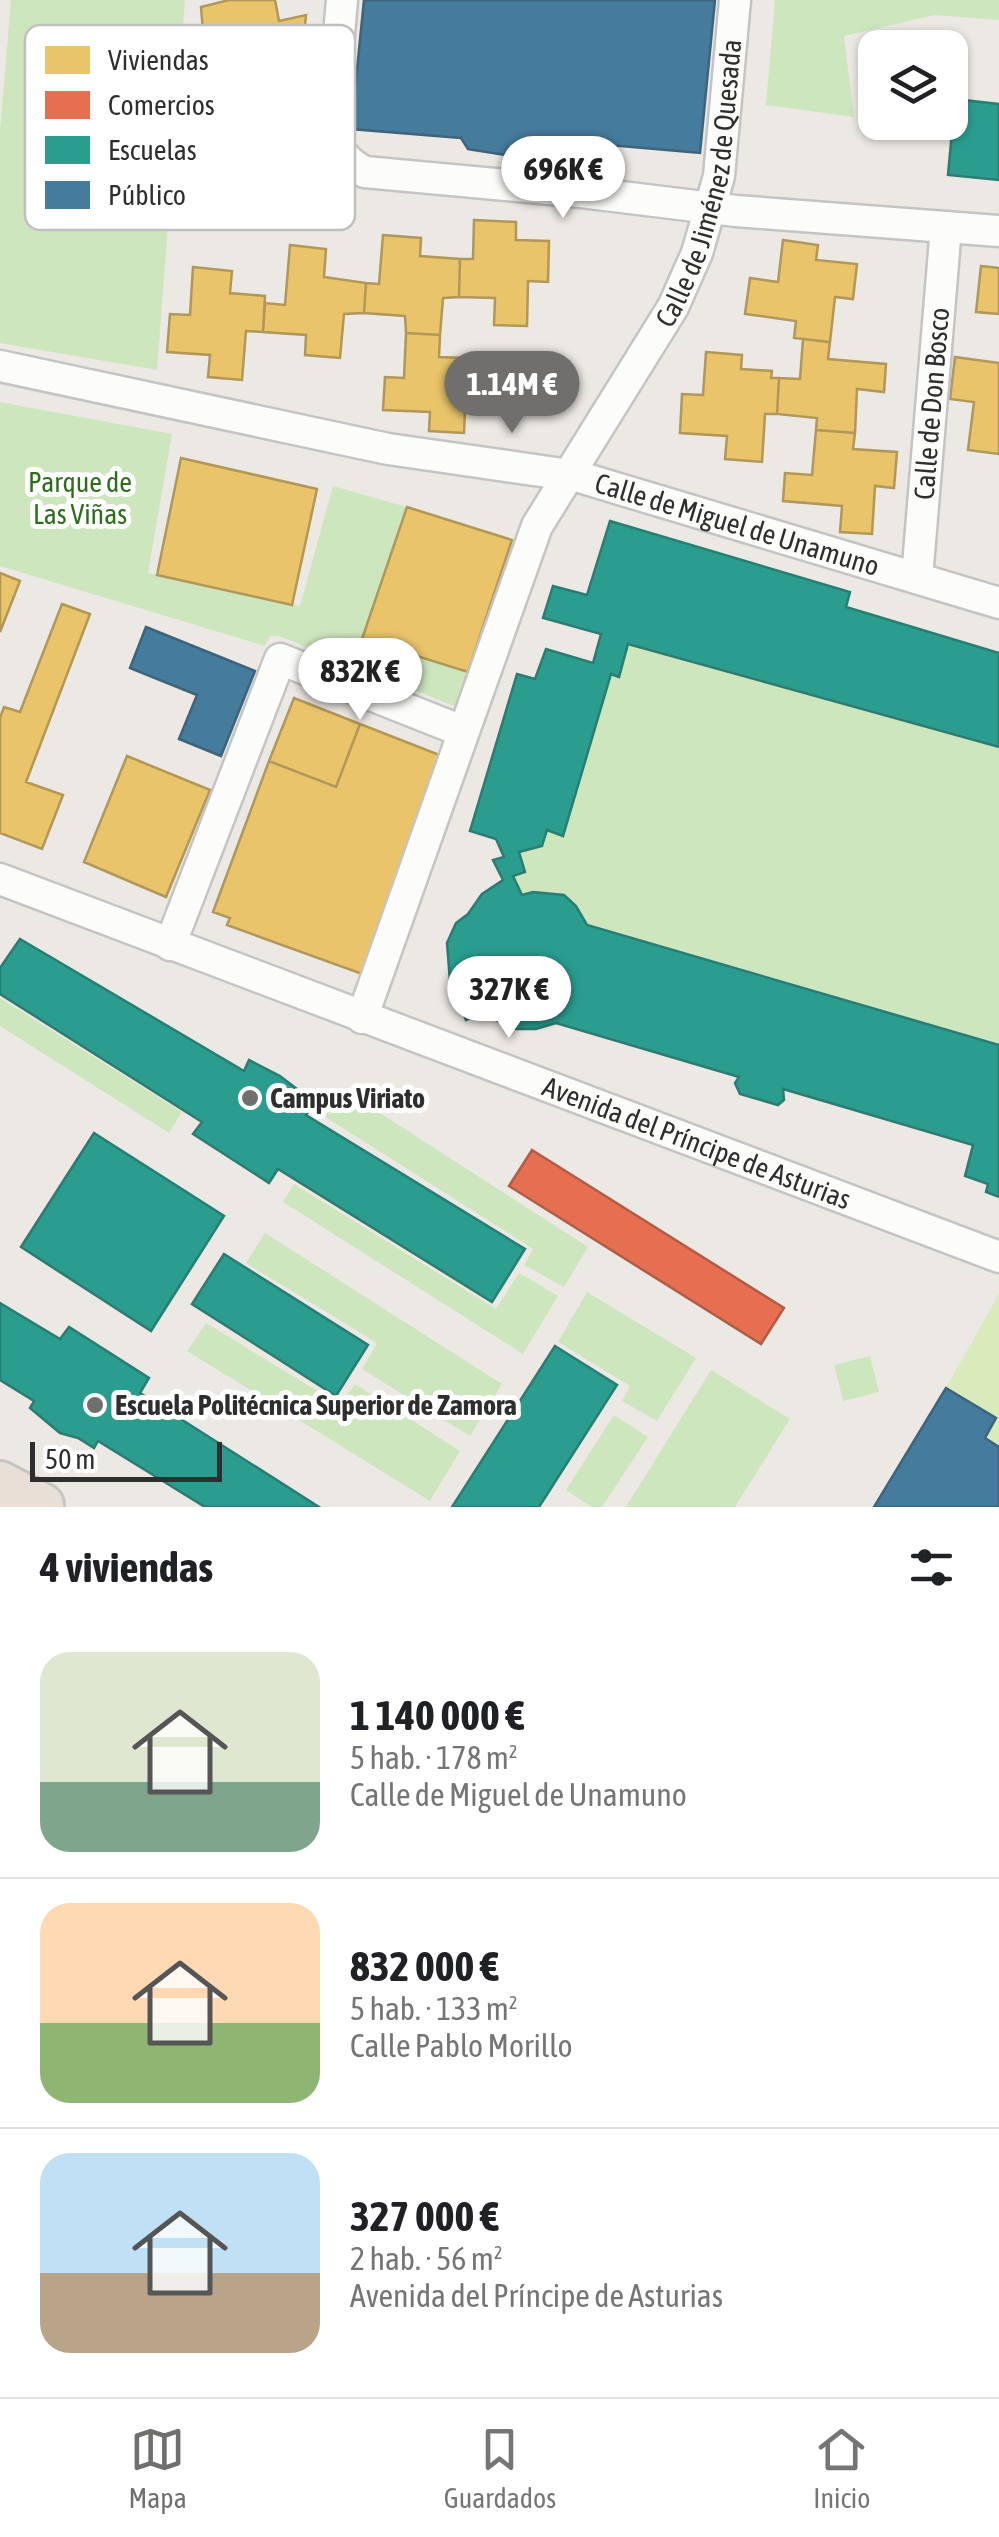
<!DOCTYPE html>
<html lang="es">
<head>
<meta charset="utf-8">
<style>
	body { margin:0; font-family:"Asap Condensed",sans-serif; background:#f2f2f2; color:#202124; height:100vh; display:flex; flex-direction:column; font-size:38px; white-space:nowrap }
	* { box-sizing:border-box; margin:0 }
	p { font-size:32px; color:#757577 }
	.icon { flex:none; width:55px; height:55px; fill:none; stroke:currentColor; stroke-width:2; stroke-linecap:round; stroke-linejoin:round }
	.map { position:relative; height:1507px; overflow:hidden }
	.panel { display:flex; flex-direction:column; background:#fff; flex:1 }
	.panel>* { flex:none }
	.tools { position:absolute; left:858px; top:30px; display:grid; gap:20px }
	.tools a { display:grid; place-items:center; width:110px; height:110px; border-radius:20px; background:#fff; box-shadow:0 2px 8px #0004; font-size:50px }
	.scale { position:absolute; left:30px; bottom:25px; width:192px; box-sizing:border-box; padding-left:10px; border:5px solid #2e2e2e; border-top:0; font-size:28px; line-height:35px; white-space:nowrap; color:#2e2e2e; -webkit-text-stroke:8px #fff; paint-order:stroke }
	.price { position:absolute; translate:-50% -85px; padding:0 22px; border-radius:35px; background:#fff; color:#222; font-size:32px; line-height:65px; filter:drop-shadow(0 2px 5px #0008) }
	.price::after { content:''; position:absolute; left:50%; top:60px; width:30px; height:22px; margin-left:-15px; background:inherit; clip-path:polygon(0 0,100% 0,50% 100%) }
	.price.on { background:#706f6e; color:#fff }
	ul { padding:0; list-style:none }
	li { display:flex; align-items:center; gap:30px; height:250px; padding:0 40px }
	li+li { border-top:2px solid #e0e0e0 }
	li span { display:grid; place-items:center; flex:none; width:280px; height:200px; border-radius:30px; color:#555 }
	li>.icon { margin-inline-start:auto }
	span .icon { width:120px; height:120px; fill:#fffc; stroke-width:1 }
	li b { font-size:42px }
	h2 { display:flex; justify-content:space-between; align-items:center; height:120px; padding:0 40px; font-size:42px }
	.tabs { display:flex; justify-content:space-around; align-items:center; height:140px; border-top:2px solid #e0e0e0; background:#fff; font-size:28px; color:#757577 }
	.tabs a { display:grid; justify-items:center; gap:5px }
	.tabs .on { color:#706f6e }
	.map>svg:first-child { display:block }
	.green { fill:#cee6be }
	.pitch { fill:#d9eabb }
	.homes { fill:#e9c46a; stroke:#b19758; stroke-width:2.5 }
	.shops { fill:#e76f51; stroke:#b05c46; stroke-width:2.5 }
	.schools { fill:#2a9d8f; stroke:#2b7c72; stroke-width:2.5 }
	.public { fill:#457b9d; stroke:#3e647c; stroke-width:2.5 }
	.lines { fill:none; stroke-linecap:round; stroke-linejoin:round }
	.minor-casing { stroke:#c5c4c5; stroke-width:35 }
	.highway-casing { stroke:#c6c5c4; stroke-width:48 }
	.minor { stroke:#fcfcfb; stroke-width:30 }
	.highway { stroke:#eadfd6; stroke-width:42 }
	.poi-dot { fill:#706f6e; stroke:#fff; stroke-width:4 }
	.labels { text-anchor:middle; stroke-width:10; stroke-linejoin:round; paint-order:stroke }
	.street-label { font-size:28px; fill:#2e2e2e; stroke:#fff }
	.park-label { font-size:28px; fill:#2c6e1b; stroke:#fff }
	.poi-label { font-size:28px; font-weight:bold; fill:#2e2e2e; stroke:#fff; text-anchor:start }
	.key { fill:#fff; stroke:#c0c0c0; stroke-width:2.5 }
	.key-label { font-size:28px; fill:#2e2e2e }
</style>
</head>
<body>
<div class="map">
<svg width="999" height="1507" viewBox="0 0 999 1507">
	<rect width="100%" height="100%" fill="#ece8e4"/>
	<path class="green" d="M11,0H185L157,370L0,343V131Z
		M775,0H999V20L935,15L844,36L854,117L766,105Z
		M0,402L172,434L148,573L300,606L333,486L407,507L362,639L477,675L464,710L279,636H270L265,646L0,566Z
		M628,644L999,747V1045L587,925C571,897 555,886 522,895L513,876L525,872L519,852L542,846L547,830L563,836L611,674L619,676Z
		M0,998L182,1112L169,1133L0,1026Z
		M341,1088L588,1247L564,1287L524,1265L533,1249L324,1116Z
		M294,1184L496,1309L519,1273L558,1296L523,1354L283,1202Z
		M265,1233L502,1384L470,1436L362,1369L377,1343L246,1263Z
		M587,1292L696,1358L657,1421L622,1401L630,1386L558,1342Z
		M206,1323L340,1405L355,1384L460,1451L430,1501L187,1351Z
		M870,1356L879,1392L843,1401L834,1365Z
		M711,1370L790,1419L735,1507H626Z
		M614,1415L648,1437L602,1507H592L566,1490Z"/>
	<path class="pitch" d="M999,1294V1447L985,1438L996,1418L946,1388Z"/>
	<path class="homes" d="M229,0H275L279,21L306,15L302,55L264,66L267,78L227,87L218,41L204,43L201,7Z
		M474,220L516,222V240L549,241L548,282L528,281L527,326L494,325L495,298L459,297L460,259H473Z
		M383,235L421,238L420,256L460,259L459,297L443,298L440,335L406,333L405,316L364,313L366,283L379,284Z
		M783,240L818,245L816,260L857,264L853,299L835,297L830,342L794,338L796,321L745,314L750,278L778,282Z
		M290,245L326,249L324,277L366,283L364,313L344,314L340,358L305,355L306,335L263,332L265,303L285,305Z
		M981,266L999,268V314L976,312Z
		M193,267L232,271L230,293L265,296L263,332L246,331L242,380L208,377L210,355L167,352L170,314L190,315Z
		M406,333L440,335L439,357L492,359L491,391L466,389L464,433L429,431L430,412L383,410L385,377L404,378Z
		M803,339L830,342L828,359L886,364L884,392L857,389L855,433L816,430L817,418L777,414L779,378L800,379Z
		M706,352L742,355L741,369L772,371L771,378H779L777,414H765L762,462L725,459L727,436L680,433L682,394L703,395Z
		M955,357L999,363V454L968,450L974,402L950,399Z
		M816,430L855,433L853,449L897,452L894,488L875,486L872,534L840,532L842,506L783,501L785,473L812,475Z
		M181,458L317,489L292,605L157,575Z
		M407,507L512,540L468,672L362,639Z
		M0,573L20,581L0,632Z
		M62,604L90,614L26,782L63,795L42,849L0,833V718L4,707L20,712Z
		M294,698L360,724L336,787L269,761Z
		M360,724L447,758L362,974L227,925L230,918L213,912L269,761L336,787Z
		M127,756L210,790L166,897L84,862Z"/>
	<path class="shops" d="M532,1150L784,1308L761,1344L509,1186Z"/>
	<path class="schools" d="M955,99L999,104V180L948,175Z
		M610,521L850,592L846,607L999,653V747L628,644L619,677L611,674L563,836L547,830L542,846L519,852L525,872L513,876L522,895L533,892L564,895L576,906L587,925L999,1045V1197L986,1192L988,1184L965,1176L973,1145L783,1089L784,1100L778,1105L740,1094L735,1083L739,1077L556,1023L536,1029H515L499,1022L485,1010L466,1020L450,981L447,943L456,923L468,914L482,894L503,880L493,860L504,857L496,839L470,831L517,674L535,679L546,649L593,663L601,634L543,618L553,586L587,595Z
		M20,939L244,1071L249,1060L280,1076L314,1102L306,1115L525,1249L492,1302L278,1169L269,1183L193,1134L202,1122L0,994V968Z
		M94,1133L224,1216L151,1331L21,1247Z
		M224,1254L368,1345L336,1396L192,1304Z
		M0,1303L60,1339L69,1327L149,1378L140,1393L319,1507H205L98,1441L94,1448L78,1438L60,1433L30,1408L34,1401L0,1380Z
		M555,1346L617,1385L539,1507H452Z"/>
	<path class="public" d="M364,0H715L700,153L586,143L579,156L524,158L468,149L461,138L351,129Z
		M146,627L255,671L221,756L179,739L197,695L130,668Z
		M946,1388L996,1418L985,1438L999,1447V1507H874Z"/>
	<g class="lines">
		<g class="minor-casing">
			<g id="minor">
				<path d="M342,0L331,124C334,147 345,162 365,172L581,192L736,211L999,231"/>
				<path id="s1" d="M0,366L388,449L576,476L999,603"/>
				<path id="s2" d="M917,578L946,227"/>
				<path id="s3" d="M0,879L999,1257"/>
				<path d="M170,945L280,659L462,731"/>
				<path id="s4" d="M362,1018L537,526L673,307L697,253L719,176L735,0"/>
			</g>
		</g>
		<g class="highway-casing">
			<path id="highway" d="M0,1483L42,1505"/>
		</g>
		<use href="#minor" class="minor"/>
		<use href="#highway" class="highway"/>
	</g>
	<g class="poi-dot">
		<circle cx="250" cy="1098" r="10"/>
		<circle cx="95" cy="1405" r="10"/>
	</g>
	<g class="labels">
		<g class="street-label">
			<text dy="10" stroke="none"><textPath href="#s4" startOffset="908">Calle de Jiménez de Quesada</textPath></text>
			<text dy="10" stroke="none"><textPath href="#s2" startOffset="175">Calle de Don Bosco</textPath></text>
			<text dy="10" stroke="none"><textPath href="#s1" startOffset="755">Calle de Miguel de Unamuno</textPath></text>
			<text dy="10" stroke="none"><textPath href="#s3" startOffset="745">Avenida del Príncipe de Asturias</textPath></text>
		</g>
		<g class="park-label">
			<text x="80" y="492">Parque de<tspan x="80" dy="32">Las Viñas</tspan></text>
		</g>
		<g class="poi-label">
			<text x="270" y="1108">Campus Viriato</text>
			<text x="115" y="1415">Escuela Politécnica Superior de Zamora</text>
		</g>
	</g>
	<rect x="25" y="25" width="330" height="205" rx="15" class="key"/>
	<rect x="45" y="46" width="45" height="28" fill="#e9c46a"/>
	<rect x="45" y="91" width="45" height="28" fill="#e76f51"/>
	<rect x="45" y="136" width="45" height="28" fill="#2a9d8f"/>
	<rect x="45" y="181" width="45" height="28" fill="#457b9d"/>
	<g class="key-label">
		<text x="108" y="70">Viviendas</text>
		<text x="108" y="115">Comercios</text>
		<text x="108" y="160">Escuelas</text>
		<text x="108" y="205">Público</text>
	</g>
</svg>
<div class="tools">
<a><svg class="icon" aria-label="layers" viewBox="0 0 24 24"><path d="M12 4l9 5-9 5-9-5zM3 14l9 5 9-5"/></svg></a>
</div>
<div class="scale">50 m</div>
<b class="price" style="left:563px;top:221px">696K €</b>
<b class="price on" style="left:512px;top:436px">1.14M €</b>
<b class="price" style="left:360px;top:723px">832K €</b>
<b class="price" style="left:509px;top:1041px">327K €</b>
</div>
<section class="panel">
<h2>4 viviendas<svg class="icon" aria-label="filters" viewBox="0 0 24 24"><path d="M4 7h16M4 17h16"/><circle cx="9" cy="7" r="2"/><circle cx="15" cy="17" r="2"/></svg></h2>
<ul>
<li><span style="background:linear-gradient(#dfe7d0 65%,#7fa58c 0)"><svg class="icon" aria-label="home" viewBox="0 0 24 24"><path d="M3 11l9-7 9 7M6 9v11h12V9"/></svg></span><div><b>1 140 000 €</b><p>5 hab. · 178 m²</p><p>Calle de Miguel de Unamuno</p></div></li>
<li><span style="background:linear-gradient(#ffd9b3 60%,#8fb573 0)"><svg class="icon" aria-label="home" viewBox="0 0 24 24"><path d="M3 11l9-7 9 7M6 9v11h12V9"/></svg></span><div><b>832 000 €</b><p>5 hab. · 133 m²</p><p>Calle Pablo Morillo</p></div></li>
<li><span style="background:linear-gradient(#bfe0f5 60%,#b9a48a 0)"><svg class="icon" aria-label="home" viewBox="0 0 24 24"><path d="M3 11l9-7 9 7M6 9v11h12V9"/></svg></span><div><b>327 000 €</b><p>2 hab. · 56 m²</p><p>Avenida del Príncipe de Asturias</p></div></li>
</ul>
</section>
<nav class="tabs">
<a class="on"><svg class="icon" aria-label="map" viewBox="0 0 24 24"><path d="M3 6l6-2 6 2 6-2v14l-6 2-6-2-6 2zM9 4v14M15 6v14"/></svg>Mapa</a>
<a><svg class="icon" aria-label="saved" viewBox="0 0 24 24"><path d="M7 4h10v16l-5-4-5 4z"/></svg>Guardados</a>
<a><svg class="icon" aria-label="home" viewBox="0 0 24 24"><path d="M3 11l9-7 9 7M6 9v11h12V9"/></svg>Inicio</a>
</nav>
</body>
</html>
